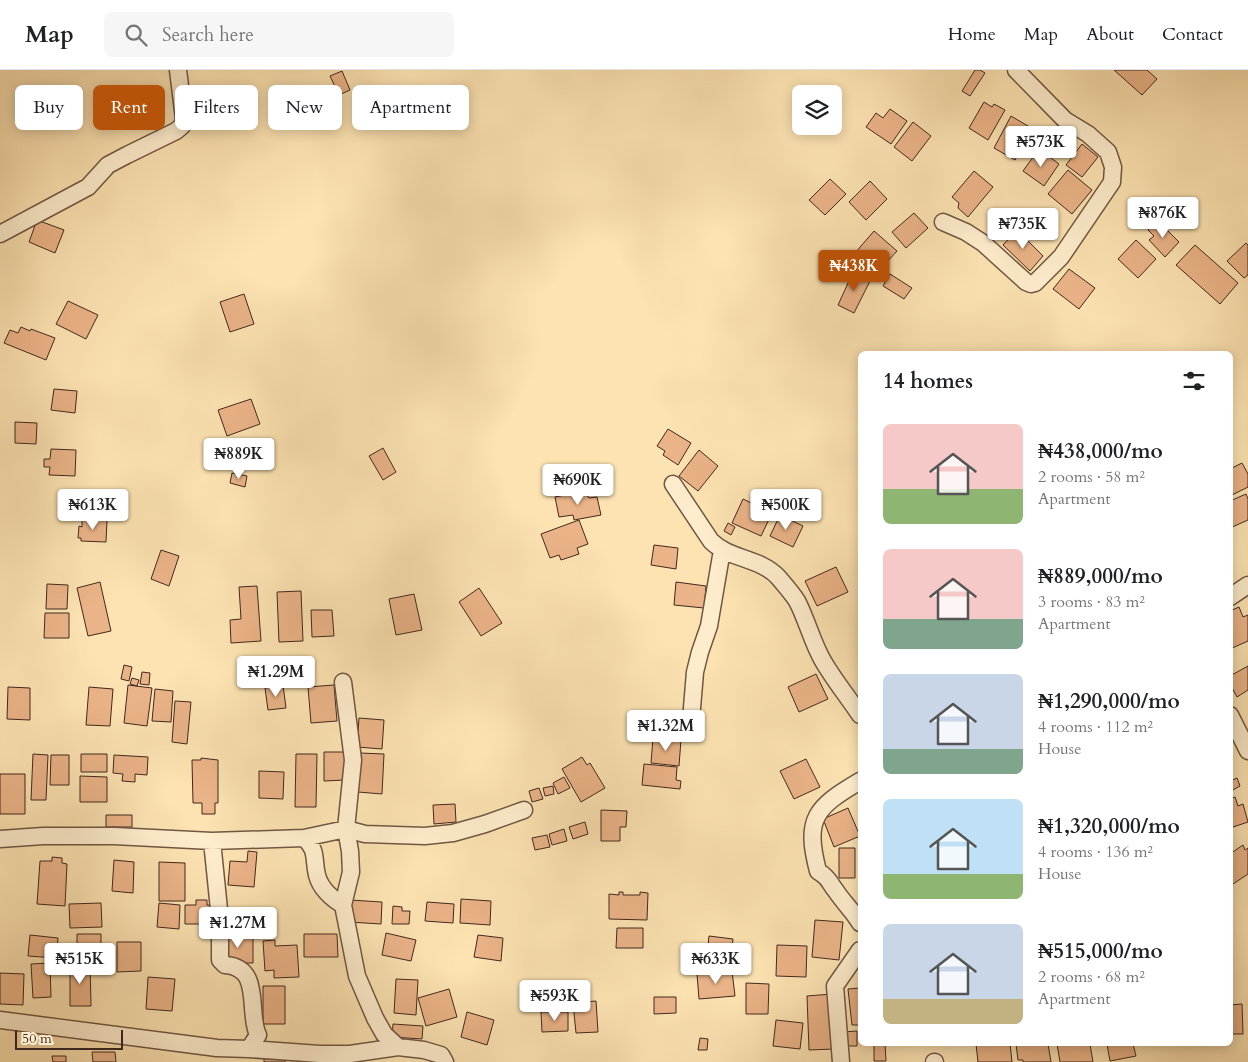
<!DOCTYPE html>
<html lang="en">
<head>
<meta charset="utf-8">
<style>
	body { margin:0; font-family:Cardo,serif; background:#f6f6f6; color:#202124; height:100vh; display:flex; flex-direction:column; font-size:19px; white-space:nowrap }
	* { box-sizing:border-box; margin:0 }
	p { font-size:16px; color:#757577 }
	.icon { flex:none; width:28px; height:28px; fill:none; stroke:currentColor; stroke-width:2; stroke-linecap:round; stroke-linejoin:round }
	.map { position:relative; flex:1; overflow:hidden }
	.details { position:absolute; left:858px; top:281px; width:375px; height:695px; display:flex; flex-direction:column; background:#fff; border-radius:8px; box-shadow:0 2px 12px #0003 }
	.details>* { flex:none }
	.banner { position:absolute; left:15px; top:15px; width:475px; height:45px; display:flex; gap:10px }
	.fabs { position:absolute; left:792px; top:15px; display:grid; gap:10px }
	.fabs a { display:grid; place-items:center; width:50px; height:50px; border-radius:8px; background:#fff; box-shadow:0 2px 12px #0003; font-size:25px }
	.scale { position:absolute; left:15px; bottom:12px; width:108px; box-sizing:border-box; padding-left:5px; border:2px solid #41281e; border-top:0; font-size:14px; line-height:18px; white-space:nowrap; color:#41281e; -webkit-text-stroke:4px #feedcd; paint-order:stroke }
	.price { position:absolute; translate:-50% -42px; padding:0 11px; border-radius:5px; background:#fff; color:#222; font-size:16px; line-height:32px; filter:drop-shadow(0 1px 2px #0008) }
	.price::after { content:''; position:absolute; left:50%; top:30px; width:15px; height:11px; margin-left:-8px; background:inherit; clip-path:polygon(0 0,100% 0,50% 100%) }
	.price.active { background:#b45309; color:#fff }
	ul { padding:0; list-style:none }
	li { display:flex; align-items:center; gap:15px; height:125px; padding:0 25px }
	li span { display:grid; place-items:center; flex:none; width:140px; height:100px; border-radius:8px; color:#555 }
	li>.icon { margin-inline-start:auto }
	span .icon { width:60px; height:60px; fill:#fffc; stroke-width:1 }
	li b { font-size:21px }
	h2 { display:flex; justify-content:space-between; align-items:center; height:60px; padding:0 25px; font-size:21px }
	.chip { padding:0 18px; border-radius:8px; background:#fff; box-shadow:0 2px 12px #0003; font-size:18px; line-height:45px }
	.chip.active { background:#b45309; color:#fff }
	header { display:flex; align-items:center; gap:30px; box-sizing:border-box; height:70px; padding:0 25px; background:#fff; border-bottom:1px solid #e0e0e0 }
	header strong { font-size:24px }
	nav { display:flex; gap:28px; margin-inline-start:auto; font-size:18px }
	.search { width:350px; height:45px; background:#f6f6f6; display:flex; align-items:center; gap:12px; box-sizing:border-box; padding:0 18px; border-radius:8px; color:#757577; font-size:19px }
	.map>svg:first-child { display:block }
	.building { fill:#ebb488; stroke:#41281e }
	.lines { fill:none; stroke-linecap:round; stroke-linejoin:round }
	.minor-casing { stroke:#705743; stroke-width:19 }
	.minor { stroke:#feedcd; stroke-width:16 }
</style>
</head>
<body>
<header>
<strong>Map</strong>
<div class="search"><svg class="icon" aria-label="search" viewBox="0 0 24 24"><circle cx="10" cy="10" r="6"/><path d="M15 15l6 6"/></svg>Search here</div>
<nav><a>Home</a><a>Map</a><a>About</a><a>Contact</a></nav>
</header>
<div class="map">
<svg width="1248" height="992" viewBox="0 0 1248 992">
	<rect width="100%" height="100%" fill="#fde3b2"/>
	<filter id="stains"><feTurbulence type="fractalNoise" baseFrequency=".004" numOctaves="4"/><feColorMatrix values="0 0 0 0 .2 0 0 0 0 .09 0 0 0 0 .02 0 0 0 .5 -.17"/></filter>
	<radialGradient id="worn" r=".72"><stop offset=".6" stop-color="#630" stop-opacity="0"/><stop offset="1" stop-color="#630" stop-opacity=".3"/></radialGradient>
	<path class="building" d="M975,0H980L985,3L970,26L962,21Z
		M1114,0H1147L1157,9L1142,25Z
		M342,1L350,20L339,25L330,6Z
		M984,32L992,37L994,34L1005,40L988,70L969,58Z
		M890,39L907,51L891,74L866,57L876,43L883,48Z
		M1011,46L1033,59L1015,90L994,78Z
		M913,52L931,66L912,91L894,77Z
		M1082,74L1098,87L1082,107L1066,95Z
		M1039,79L1059,94L1044,116L1023,101Z
		M1068,100L1092,120L1072,144L1048,124Z
		M974,101L993,117L968,147L958,138L959,133L952,127Z
		M830,109L846,124L825,145L809,130Z
		M870,111L887,129L866,150L849,132Z
		M914,143L928,158L906,178L892,162Z
		M37,150L64,160L55,183L29,172Z
		M1158,151L1179,172L1165,187L1149,170L1154,166L1148,160Z
		M1017,160L1043,186L1030,201L1003,175Z
		M874,161L897,181L877,203L855,183Z
		M1136,170L1156,189L1138,208L1118,189Z
		M1246,173L1248,175V205L1244,208L1227,191Z
		M1195,175L1238,213L1220,234L1176,195Z
		M1069,199L1095,218L1079,239L1053,219Z
		M854,200L871,209L854,243L838,235Z
		M890,204L912,218L904,229L883,216Z
		M244,224L254,254L230,262L220,232Z
		M68,231L98,245L86,269L56,254Z
		M21,257L30,261L31,259L55,268L46,290L4,273L10,260L18,263Z
		M54,319L77,321L75,343L51,340Z
		M251,329L260,354L227,366L218,340Z
		M15,352L37,353L36,374L15,373Z
		M668,359L691,373L678,395L663,385L665,381L657,376Z
		M383,378L396,402L383,410L369,386Z
		M51,379L76,380L75,406L49,405L50,397H44V389H50Z
		M699,380L718,396L698,421L679,406Z
		M1242,393L1248,404V417L1230,426V399Z
		M232,403L247,406L245,417L230,413Z
		M584,421L589,428L597,427L601,445L574,450L573,445L559,447L555,427Z
		M1246,424L1248,429V450L1230,458V431Z
		M743,429L772,443L761,466L732,453Z
		M780,445L803,456L793,477L770,466Z
		M82,449L107,450L106,472L81,471V468H78L79,456L82,457Z
		M579,450L588,474L577,478L579,484L561,490L559,485L550,488L541,464Z
		M728,453L735,457L731,465L724,461Z
		M654,475L678,478L676,499L651,495Z
		M161,480L179,486L169,516L151,509Z
		M836,497L848,522L817,536L805,511Z
		M100,512L111,561L88,566L77,518Z
		M676,512L706,516L704,538L674,535Z
		M47,514L68,515L67,539H46Z
		M257,516L261,571L231,573L230,550L241,549L239,517Z
		M479,518L502,553L481,566L459,532Z
		M301,521L303,571L279,572L277,522Z
		M414,524L422,560L396,565L389,529Z
		M1239,537L1243,547L1248,545V571L1230,579V541Z
		M311,540H332L334,566L312,567Z
		M45,543H69V568H44Z
		M124,595L132,597L129,611L121,609Z
		M1248,596V620L1237,627L1230,614V606Z
		M142,602L150,603L149,615L140,614Z
		M816,604L828,629L799,642L788,617Z
		M132,608L139,610L137,616L130,614Z
		M128,615L152,618L147,656L124,653Z
		M283,615L286,638L268,640L265,618Z
		M334,615L337,651L311,653L308,617Z
		M8,617L30,618V650L7,649Z
		M89,617L113,619L110,656L86,655Z
		M155,619L173,621L171,652L152,651Z
		M175,631L191,632L187,674L172,672Z
		M359,648L384,650L382,679L357,677Z
		M653,668L681,670L679,696L651,693Z
		M324,682H345V710L324,711Z
		M360,683L384,684L382,724L358,722Z
		M33,684L48,685L46,730H31Z
		M81,684H107V702H81Z
		M296,684H317L316,737H295Z
		M51,685H69V715H50Z
		M114,685L148,687L147,705L135,704V712L122,711L123,704L113,703Z
		M582,687L587,695L590,693L605,718L581,732L562,699Z
		M201,688L218,690V733H215V744H202V733H193L192,690H201Z
		M806,689L820,717L794,729L780,701Z
		M644,694L677,697L676,710L681,711L680,719L642,715Z
		M259,701L284,702L283,729L259,728Z
		M0,704H25V744H0Z
		M80,706L107,707V732H80Z
		M564,707L570,718L558,724L553,713Z
		M1237,708L1240,716L1231,721L1230,711Z
		M553,716L554,724L545,726L543,718Z
		M539,718L543,729L532,732L529,721Z
		M1235,727L1238,736L1243,734L1248,752L1230,758V729Z
		M455,734L456,752L434,754L433,735Z
		M848,738L860,766L834,777L823,749Z
		M601,740L627,741L626,757H620V771H601Z
		M106,745H132V757H106Z
		M585,752L588,764L573,769L569,757Z
		M564,759L567,771L552,775L549,764Z
		M547,765L550,777L535,780L532,768Z
		M1243,775L1245,780L1248,778V804L1230,816V784Z
		M839,778H855V808H839Z
		M248,781L257,782L254,817L228,815L230,791L247,792Z
		M52,787L62,788V793L67,794L65,836L37,834L40,791H52Z
		M114,790L134,792L133,823L112,821Z
		M159,792L185,793V831H159Z
		M619,822H623V825H640V822L648,823L647,850L609,849V824L619,825Z
		M461,829L491,831L490,855L460,853Z
		M196,830H207V835H215L216,854H185V835H196Z
		M350,830L382,832L381,854L349,852Z
		M427,832L454,834L453,853L425,851Z
		M101,833L102,857L70,858L69,834Z
		M159,833L180,835L179,859L157,857Z
		M393,836L402,837V841H410L409,854H392Z
		M815,850L843,852L839,890L812,887Z
		M617,858H643V878H616Z
		M386,863L416,870L411,891L382,885Z
		M77,864H101V888L95,887L96,891H85V887H77Z
		M223,864H253V893H223Z
		M304,864H337L338,887H304Z
		M30,865L58,868L56,888L28,886Z
		M478,865L503,868L501,891L474,887Z
		M709,866L733,869L730,899L706,896Z
		M275,870V876L297,875L299,907L274,908V900L265,901L263,871Z
		M117,872H141V901L117,902Z
		M777,875L807,876L806,907L776,906Z
		M50,893L51,927L33,928L31,894Z
		M70,893H90L91,936H70Z
		M732,901L735,926L699,929L697,904Z
		M0,903L24,904L23,935L0,934Z
		M148,907L175,909L172,941L146,939Z
		M396,909L418,910L416,945L394,943Z
		M746,913L769,914L768,944H746Z
		M263,916H285V954H263Z
		M860,918V955H852L848,919Z
		M449,919L457,947L426,956L418,928Z
		M832,924L834,979L809,980L807,926Z
		M654,927H676V943L654,944Z
		M596,931L598,962L576,963L573,933Z
		M1242,934L1243,964H1230V935Z
		M467,942L494,950L487,975L461,967Z
		M541,942H568V961L542,962Z
		M776,950L803,953L800,979L773,976Z
		M393,954L423,956L422,969L392,967Z
		M857,961V976H843V962Z
		M700,968L708,969L707,980H698Z
		M874,974H885L886,991H874Z
		M976,974H1010L1012,992H978Z
		M1016,974H1048L1051,992H1023V990H1018Z
		M1057,974H1090L1093,992H1060Z
		M1107,974H1133L1136,986L1110,991Z
		M92,982H115L116,992H93Z
		M52,986H66V992H53Z
		M264,988L286,989L285,992H264Z"/>
	<g class="lines">
		<g class="minor-casing">
			<path id="minor" d="M943,152L966,162L983,173L1026,212L1031,214L1035,213L1061,187L1112,112L1113,97L1108,82L1088,64L1065,50L1016,0
				M0,164L88,117L108,95L127,85L176,61L182,56L184,49L178,0
				M673,414L711,471C730,490 759,487 778,507C784,514 792,523 797,531C807,550 812,572 823,591C834,610 848,627 860,645
				M1230,527L1248,515
				M343,612L353,690L346,759L350,781L351,802L343,835L357,906L375,948L384,964L398,977
				M1230,645L1248,681
				M691,650L695,602L700,582L709,556L722,480
				M860,711C816,737 804,748 818,801C830,809 828,811 836,821C843,832 853,841 860,853
				M304,768C318,780 313,789 317,805C320,818 332,829 343,835
				M0,769L43,766H114L212,771L304,768L346,759L365,764L425,766L453,763L485,754L524,740
				M212,771L220,849V890L225,895C263,897 247,943 258,965L249,979
				M0,950L217,978L249,979L320,984H350L398,977L424,980L441,985L445,992
				M841,992L835,916L860,880
				M934,992H935"/>
		</g>
		<use href="#minor" class="minor"/>
	</g>
	<rect width="100%" height="100%" filter="url(#stains)"/>
	<rect width="100%" height="100%" fill="url(#worn)"/>
</svg>
<div class="fabs">
<a><svg class="icon" aria-label="layers" viewBox="0 0 24 24"><path d="M12 4l9 5-9 5-9-5zM3 14l9 5 9-5"/></svg></a>
</div>
<div class="scale">50 m</div>
<b class="price" style="left:1041px;top:98px">₦573K</b>
<b class="price" style="left:1163px;top:169px">₦876K</b>
<b class="price" style="left:1023px;top:180px">₦735K</b>
<b class="price active" style="left:854px;top:222px">₦438K</b>
<b class="price" style="left:239px;top:410px">₦889K</b>
<b class="price" style="left:578px;top:436px">₦690K</b>
<b class="price" style="left:93px;top:461px">₦613K</b>
<b class="price" style="left:786px;top:461px">₦500K</b>
<b class="price" style="left:276px;top:628px">₦1.29M</b>
<b class="price" style="left:666px;top:682px">₦1.32M</b>
<b class="price" style="left:238px;top:879px">₦1.27M</b>
<b class="price" style="left:80px;top:915px">₦515K</b>
<b class="price" style="left:716px;top:915px">₦633K</b>
<b class="price" style="left:555px;top:952px">₦593K</b>
<div class="banner">
<a class="chip">Buy</a>
<a class="chip active">Rent</a>
<a class="chip">Filters</a>
<a class="chip">New</a>
<a class="chip">Apartment</a>
</div>
<section class="details">
<h2>14 homes<svg class="icon" aria-label="filters" viewBox="0 0 24 24"><path d="M4 7h16M4 17h16"/><circle cx="9" cy="7" r="2"/><circle cx="15" cy="17" r="2"/></svg></h2>
<ul>
<li><span style="background:linear-gradient(#f6c9c9 65%,#8fb573 0)"><svg class="icon" aria-label="home" viewBox="0 0 24 24"><path d="M3 11l9-7 9 7M6 9v11h12V9"/></svg></span><div><b>₦438,000/mo</b><p>2 rooms · 58 m²</p><p>Apartment</p></div></li>
<li><span style="background:linear-gradient(#f6c9c9 70%,#7fa58c 0)"><svg class="icon" aria-label="home" viewBox="0 0 24 24"><path d="M3 11l9-7 9 7M6 9v11h12V9"/></svg></span><div><b>₦889,000/mo</b><p>3 rooms · 83 m²</p><p>Apartment</p></div></li>
<li><span style="background:linear-gradient(#c9d6e8 75%,#7fa58c 0)"><svg class="icon" aria-label="home" viewBox="0 0 24 24"><path d="M3 11l9-7 9 7M6 9v11h12V9"/></svg></span><div><b>₦1,290,000/mo</b><p>4 rooms · 112 m²</p><p>House</p></div></li>
<li><span style="background:linear-gradient(#bfe0f5 75%,#8fb573 0)"><svg class="icon" aria-label="home" viewBox="0 0 24 24"><path d="M3 11l9-7 9 7M6 9v11h12V9"/></svg></span><div><b>₦1,320,000/mo</b><p>4 rooms · 136 m²</p><p>House</p></div></li>
<li><span style="background:linear-gradient(#c9d6e8 75%,#c2b280 0)"><svg class="icon" aria-label="home" viewBox="0 0 24 24"><path d="M3 11l9-7 9 7M6 9v11h12V9"/></svg></span><div><b>₦515,000/mo</b><p>2 rooms · 68 m²</p><p>Apartment</p></div></li>
</ul>
</section>
</div>
</body>
</html>
